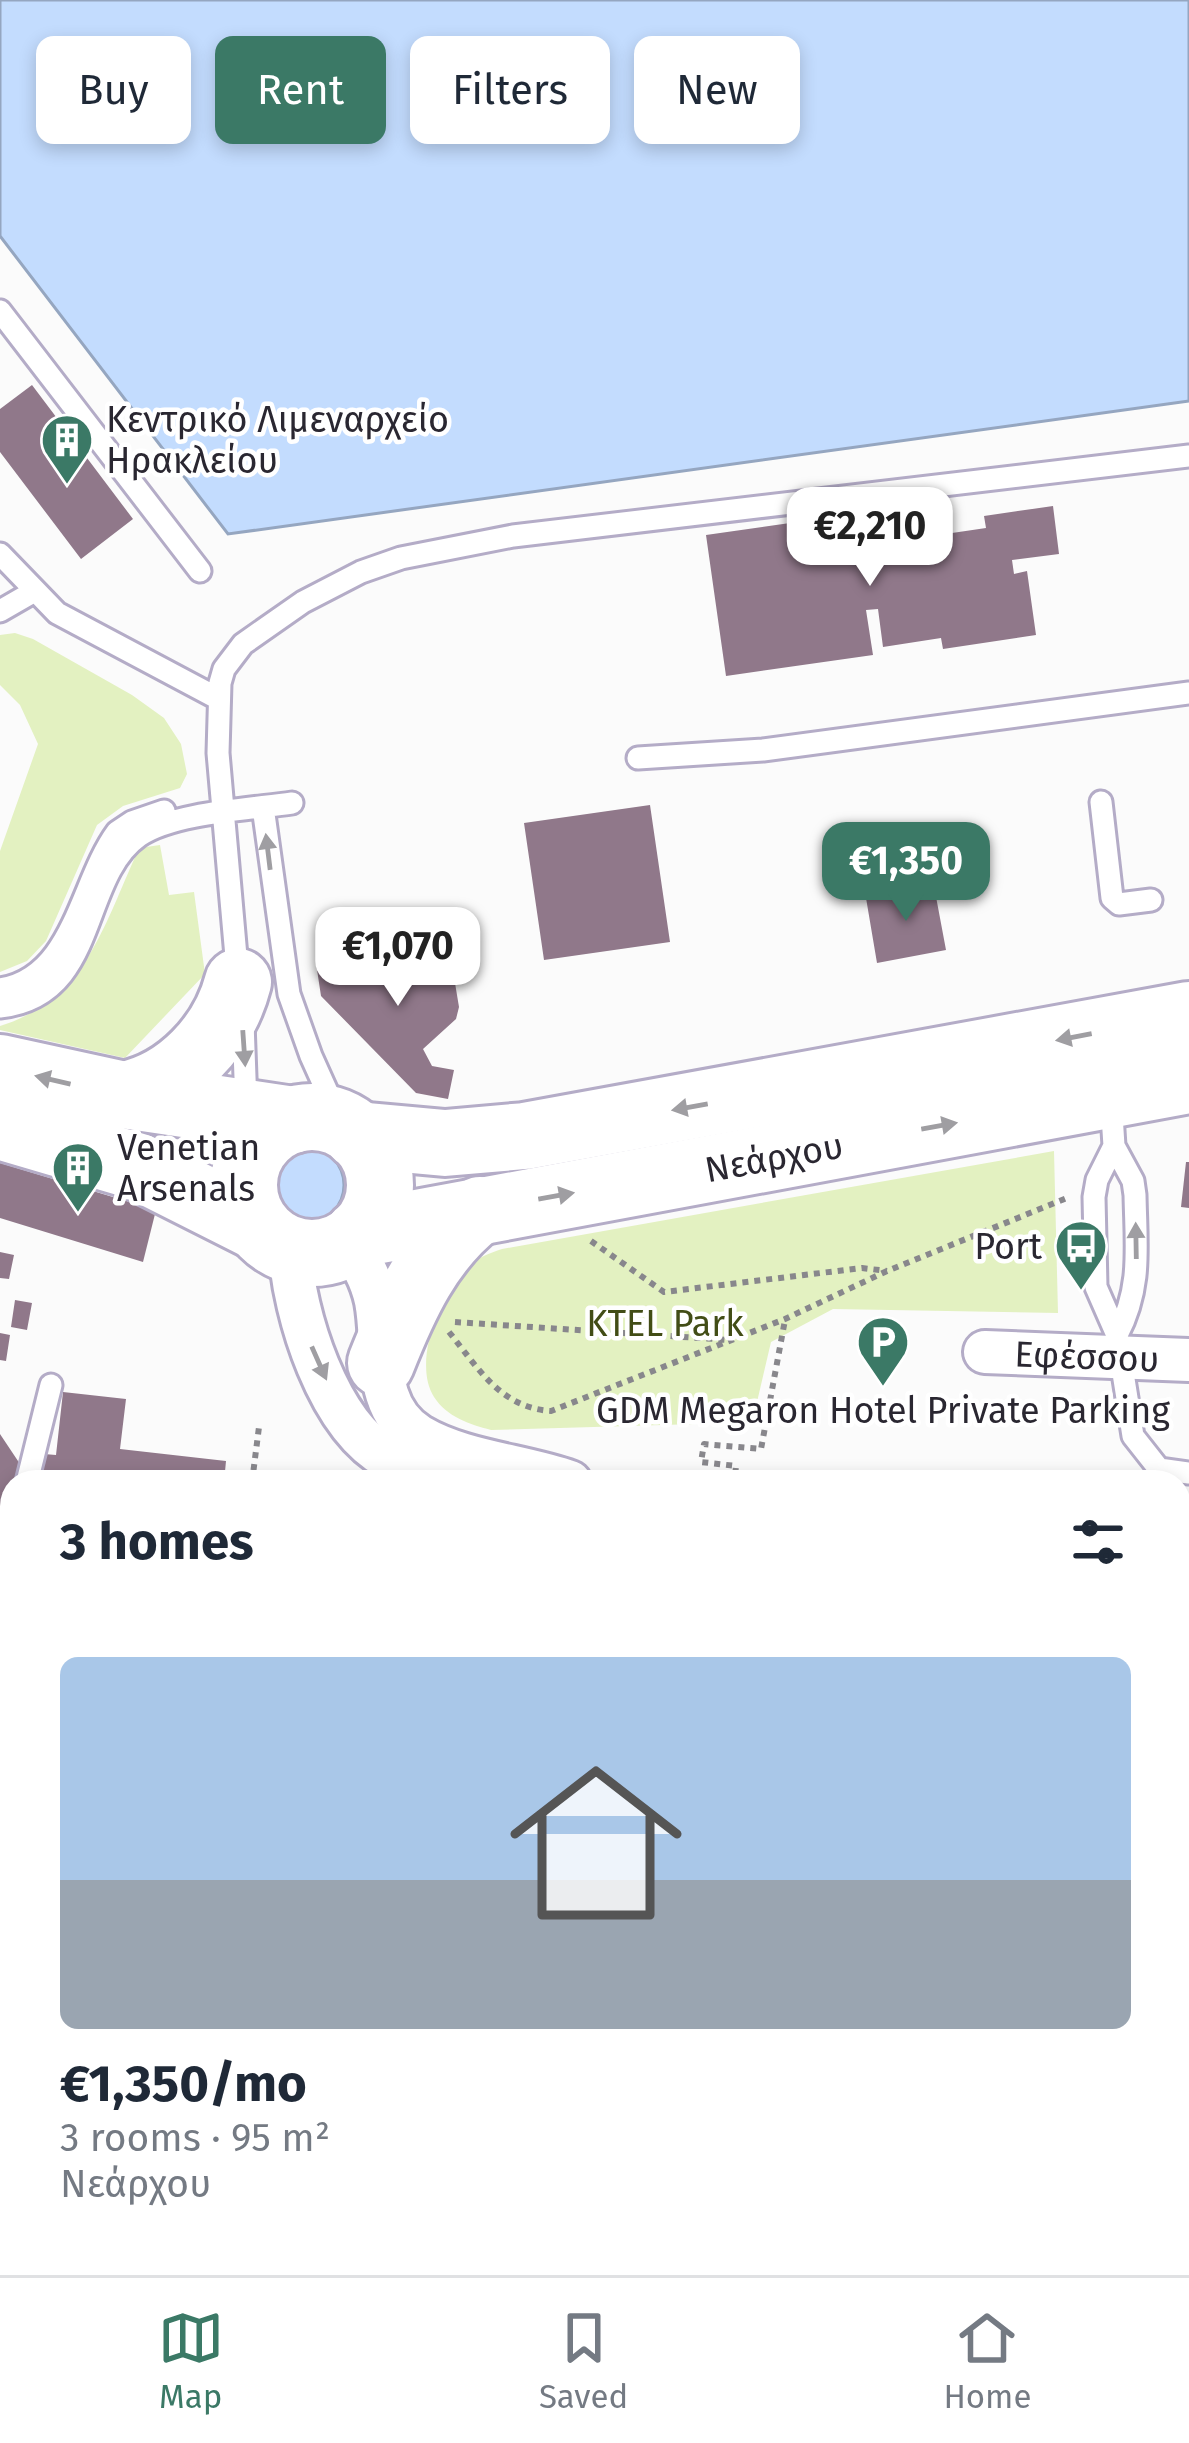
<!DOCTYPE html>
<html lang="en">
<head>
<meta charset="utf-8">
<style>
	body { margin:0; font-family:"Fira Sans",sans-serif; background:#f2f2f3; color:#1f2937; height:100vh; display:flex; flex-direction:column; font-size:45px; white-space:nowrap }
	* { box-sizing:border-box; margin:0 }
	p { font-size:39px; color:#747a83 }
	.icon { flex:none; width:66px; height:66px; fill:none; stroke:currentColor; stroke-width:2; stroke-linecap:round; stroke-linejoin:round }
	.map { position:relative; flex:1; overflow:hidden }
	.panel { position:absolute; left:0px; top:1470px; width:1191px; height:807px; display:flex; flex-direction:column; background:#fff; border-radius:36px 36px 0 0; box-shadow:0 6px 18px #0003 }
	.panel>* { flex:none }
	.top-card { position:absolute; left:36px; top:36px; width:1119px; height:108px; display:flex; gap:24px }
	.price { position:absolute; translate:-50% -102px; padding:0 27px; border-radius:24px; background:#fff; color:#222; font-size:39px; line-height:78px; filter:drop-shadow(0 3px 6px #0008) }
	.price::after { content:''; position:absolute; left:50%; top:72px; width:36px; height:27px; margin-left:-18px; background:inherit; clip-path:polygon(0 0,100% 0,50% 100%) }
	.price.current { background:#3b7966; color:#fff }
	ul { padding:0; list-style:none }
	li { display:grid; align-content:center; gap:24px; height:636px; padding:0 60px }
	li+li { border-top:3px solid #e0e1e3 }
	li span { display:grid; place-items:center; height:372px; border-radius:18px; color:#555 }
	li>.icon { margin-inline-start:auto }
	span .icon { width:216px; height:216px; fill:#fffc; stroke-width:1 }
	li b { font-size:51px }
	h2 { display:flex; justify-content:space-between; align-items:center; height:144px; padding:0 60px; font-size:51px }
	.pill { padding:0 42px; border-radius:18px; background:#fff; box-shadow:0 6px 18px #0003; font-size:42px; line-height:108px }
	.pill.current { background:#3b7966; color:#fff }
	.dock { display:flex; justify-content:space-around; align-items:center; height:168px; border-top:3px solid #e0e1e3; background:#fff; font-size:33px; color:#747a83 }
	.dock a { display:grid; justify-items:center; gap:6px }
	.dock .current { color:#3b7966 }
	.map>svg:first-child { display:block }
	.green { fill:#e3f1c1 }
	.water { fill:#c3dcfe; stroke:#95a6c0; stroke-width:3 }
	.building { fill:#90788a }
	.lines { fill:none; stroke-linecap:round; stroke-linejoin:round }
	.service-casing { stroke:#b4acc7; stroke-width:27 }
	.pedestrian-casing { stroke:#b4acc7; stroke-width:36 }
	.minor-casing { stroke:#b4acc7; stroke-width:48 }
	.primary-casing { stroke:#b4acc7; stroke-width:72 }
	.path { stroke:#88878c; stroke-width:6; stroke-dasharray:6 6; stroke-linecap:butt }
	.service { stroke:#fff; stroke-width:21 }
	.pedestrian { stroke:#fff; stroke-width:30 }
	.minor { stroke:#fff; stroke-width:42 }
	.primary { stroke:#fff; stroke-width:66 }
	.oneway { fill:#9f9ea2 }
	.labels { text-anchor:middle; stroke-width:9; stroke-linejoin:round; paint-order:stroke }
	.poi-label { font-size:36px; fill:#2a2731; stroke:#fff; text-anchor:start }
	.street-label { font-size:36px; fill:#2a2731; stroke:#fff }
	.park-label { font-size:36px; fill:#424d16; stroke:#fff }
</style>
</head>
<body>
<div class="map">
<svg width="1189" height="2275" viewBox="0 0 1189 2275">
	<rect width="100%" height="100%" fill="#fbfbfb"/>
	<path class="green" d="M15,633L33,639L132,695L164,718L181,744L187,774L180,788L123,806L97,825L46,941L27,961L0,972V851L38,744L20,705L0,685V635Z
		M160,845L169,895L194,892L205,974L125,1058L0,1030V1026C84,1000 103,928 136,855L146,847Z
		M1054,1151L1058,1313L833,1309L771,1342L753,1419L697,1424L491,1430C469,1424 447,1417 434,1397C412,1363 440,1292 468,1266C477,1258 490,1253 502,1249Z
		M1189,1860V2027L1179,2029V1862Z"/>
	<path class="water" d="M0,0H1189V401L228,534L0,236Z
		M268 1185a38 38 0 1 1 76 0a38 38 0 1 1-76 0Z"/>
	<path class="building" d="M32,385L133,519L81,559L0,452V409Z
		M1053,506L1059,554L1012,560L1014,574L1027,571L1036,635L943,649L941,638L883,647L878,609L866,610L873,655L726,676L706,535L853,514L857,547L986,528L984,516Z
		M650,805L670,942L544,960L524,823Z
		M934,886L946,950L877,963L866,898Z
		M449,947L459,1007L456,1019L423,1049L432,1066L454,1070L448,1099L416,1093L321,996L316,963Z
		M1186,1162H1189V1208L1181,1207Z
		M0,1163L156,1210L143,1262L0,1218Z
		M0,1252L14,1255L9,1279L0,1278Z
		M15,1300L32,1303L27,1330L11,1327Z
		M0,1333L10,1335L6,1361L0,1360Z
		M63,1392L126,1399L120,1449L226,1461L224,1482H41L44,1454L56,1455Z
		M0,1434L26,1473L20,1482H12V1496L0,1516Z
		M12,1581V1642L5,1645L0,1636V1588Z
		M0,1643L12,1658V1675L0,1695Z
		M12,1787V1944L0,1953V1802Z
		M12,1981V2078L0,2084V1987Z
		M1189,2197L1187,2275H996L1026,2265H1179V2201Z
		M0,2254L12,2260V2265H21L39,2275H0Z
		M93,2265H200L187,2275H80Z
		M559,2265H593L595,2275H527Z
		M597,2265H725L727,2271L717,2275H600Z
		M771,2265H817L792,2275H775Z
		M889,2265H933L935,2270L922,2275H894Z"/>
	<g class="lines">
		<g class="service-casing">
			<path id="service" d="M0,311L200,571
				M0,554L57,613L217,698
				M0,611L33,592
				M638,758L763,750L1189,693
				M1101,802L1112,898L1119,904L1151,900
				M263,807L289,994L311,1056L342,1125
				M238,979L218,753L220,683L224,669L243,644L303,602L361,572L401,558L513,536L1189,456
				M0,989C74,978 80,882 117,832L132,822L164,811
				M0,1007C100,996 78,879 139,836C172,813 250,809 292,803
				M243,1022L246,1105
				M1111,1099L1114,1146L1133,1181L1135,1195C1136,1248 1142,1287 1117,1335
				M1114,1146L1097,1180L1094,1197L1096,1287L1117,1335L1133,1436L1159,1469L1189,1473
				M27,1482L51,1385"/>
		</g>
		<g class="pedestrian-casing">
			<path id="pedestrian" d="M0,2230L12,2239
				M47,2265L60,2275"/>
		</g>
		<g class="minor-casing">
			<g id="minor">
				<path d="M348,1243C361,1261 371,1278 376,1301C385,1348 371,1407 419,1436C463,1462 522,1465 570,1482"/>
				<path d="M290,1250C294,1315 328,1425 388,1458C412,1471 444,1475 471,1479"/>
				<path id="s1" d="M985,1352L1189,1360"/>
				<path d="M0,1557L12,1552"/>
				<path d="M1179,1725L1189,1730"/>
				<path d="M0,1746L12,1756"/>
				<path d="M1179,1832L1189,1830"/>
				<path d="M0,1967L12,1961"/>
				<path d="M1179,2181L1189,2177"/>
				<path d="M376,2265L382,2275"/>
				<path d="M878,2265L883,2275"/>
				<path d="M430,2275L479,2265"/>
				<path d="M962,2275L984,2265"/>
			</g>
		</g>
		<g class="primary-casing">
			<g id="primary">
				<path d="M0,1068L124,1095L293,1120"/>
				<path d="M124,1095C179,1084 224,1036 238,982"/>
				<circle cx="312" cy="1185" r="68"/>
				<path d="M0,1126L139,1167L258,1227"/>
				<path d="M357,1135L445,1143L525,1136L1189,1015"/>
				<path id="s2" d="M358,1234L1189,1080"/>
				<path d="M381,1363C404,1305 429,1249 480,1210"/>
			</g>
		</g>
		<path class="path" d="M591,1241L664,1292L862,1268L887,1271
			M455,1322L730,1340
			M449,1332C478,1368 501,1408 551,1411L785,1319L887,1271L1067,1198
			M252,1482L259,1427
			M727,1482L735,1476L736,1466L701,1462L704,1444L761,1449L785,1320"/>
		<use href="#service" class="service"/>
		<use href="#pedestrian" class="pedestrian"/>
		<use href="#minor" class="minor"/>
		<use href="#primary" class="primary"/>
	</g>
	<defs><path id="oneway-solid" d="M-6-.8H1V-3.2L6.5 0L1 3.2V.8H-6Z" transform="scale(3)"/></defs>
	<g class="oneway">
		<use href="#oneway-solid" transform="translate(268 852) rotate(-97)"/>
		<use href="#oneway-solid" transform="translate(1074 1037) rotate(169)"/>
		<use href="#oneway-solid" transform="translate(244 1048) rotate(86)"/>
		<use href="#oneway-solid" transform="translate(53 1080) rotate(-167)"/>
		<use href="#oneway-solid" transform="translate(690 1107) rotate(170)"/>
		<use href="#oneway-solid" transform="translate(939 1126) rotate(-10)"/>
		<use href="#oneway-solid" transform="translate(556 1196) rotate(-10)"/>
		<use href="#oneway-solid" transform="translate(1136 1241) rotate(-91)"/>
		<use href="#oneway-solid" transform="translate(319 1363) rotate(66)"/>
	</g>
	<defs>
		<g id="building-pin" transform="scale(2.7)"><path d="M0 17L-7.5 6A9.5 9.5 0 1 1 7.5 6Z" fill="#3b7966" stroke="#fff"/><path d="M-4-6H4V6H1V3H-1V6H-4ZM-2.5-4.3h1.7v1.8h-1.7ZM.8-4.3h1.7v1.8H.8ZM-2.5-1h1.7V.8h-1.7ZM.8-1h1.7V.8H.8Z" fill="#fff"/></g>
		<g id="bus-pin" transform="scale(2.7)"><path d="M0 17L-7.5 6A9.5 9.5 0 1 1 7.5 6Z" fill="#3b7966" stroke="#fff"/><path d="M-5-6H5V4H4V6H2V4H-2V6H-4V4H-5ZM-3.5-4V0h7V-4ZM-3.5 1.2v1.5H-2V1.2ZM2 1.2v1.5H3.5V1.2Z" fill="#fff"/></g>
		<g id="parking-pin" transform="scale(2.7)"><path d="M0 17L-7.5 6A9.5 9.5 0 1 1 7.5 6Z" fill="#3b7966" stroke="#fff"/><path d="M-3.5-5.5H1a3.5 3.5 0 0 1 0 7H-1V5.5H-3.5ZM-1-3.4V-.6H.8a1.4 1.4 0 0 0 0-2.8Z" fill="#fff"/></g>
	</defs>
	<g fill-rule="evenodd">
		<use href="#building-pin" x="67" y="440"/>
		<use href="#building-pin" x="78" y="1168"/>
		<use href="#bus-pin" x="1081" y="1246"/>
		<use href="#parking-pin" x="883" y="1342"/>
	</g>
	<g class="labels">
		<g class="poi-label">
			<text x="106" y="432">Κεντρικό Λιμεναρχείο<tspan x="106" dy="41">Ηρακλείου</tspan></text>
			<text x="117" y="1160">Venetian<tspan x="117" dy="41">Arsenals</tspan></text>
			<text x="1042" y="1259" text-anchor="end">Port</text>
			<text x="883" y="1423" text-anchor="middle">GDM Megaron Hotel Private Parking</text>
		</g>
		<g class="street-label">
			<text dy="13" stroke="none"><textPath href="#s2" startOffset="423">Νεάρχου</textPath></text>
			<text dy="13" stroke="none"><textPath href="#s1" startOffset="102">Εφέσσου</textPath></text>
		</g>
		<g class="park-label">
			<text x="665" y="1336">KTEL Park</text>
		</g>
	</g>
</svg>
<b class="price" style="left:870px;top:589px">€2,210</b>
<b class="price current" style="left:906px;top:924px">€1,350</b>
<b class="price" style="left:398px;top:1009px">€1,070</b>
<div class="top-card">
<a class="pill">Buy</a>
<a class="pill current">Rent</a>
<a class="pill">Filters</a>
<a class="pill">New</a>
</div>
<section class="panel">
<h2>3 homes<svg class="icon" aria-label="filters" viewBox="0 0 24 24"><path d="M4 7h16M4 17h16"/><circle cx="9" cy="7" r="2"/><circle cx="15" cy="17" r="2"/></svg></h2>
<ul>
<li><span style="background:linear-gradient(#a9c7e8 60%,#9aa5b1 0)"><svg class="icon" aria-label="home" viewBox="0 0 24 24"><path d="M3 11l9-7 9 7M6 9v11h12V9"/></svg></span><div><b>€1,350/mo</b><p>3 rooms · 95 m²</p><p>Νεάρχου</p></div></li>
</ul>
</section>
</div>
<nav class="dock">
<a class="current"><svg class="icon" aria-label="map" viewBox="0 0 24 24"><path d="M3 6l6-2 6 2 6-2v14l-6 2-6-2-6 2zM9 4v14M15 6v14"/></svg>Map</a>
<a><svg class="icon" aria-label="saved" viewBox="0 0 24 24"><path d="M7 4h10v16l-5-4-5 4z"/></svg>Saved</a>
<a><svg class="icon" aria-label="home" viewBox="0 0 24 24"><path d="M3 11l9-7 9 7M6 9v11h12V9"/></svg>Home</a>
</nav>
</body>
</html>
